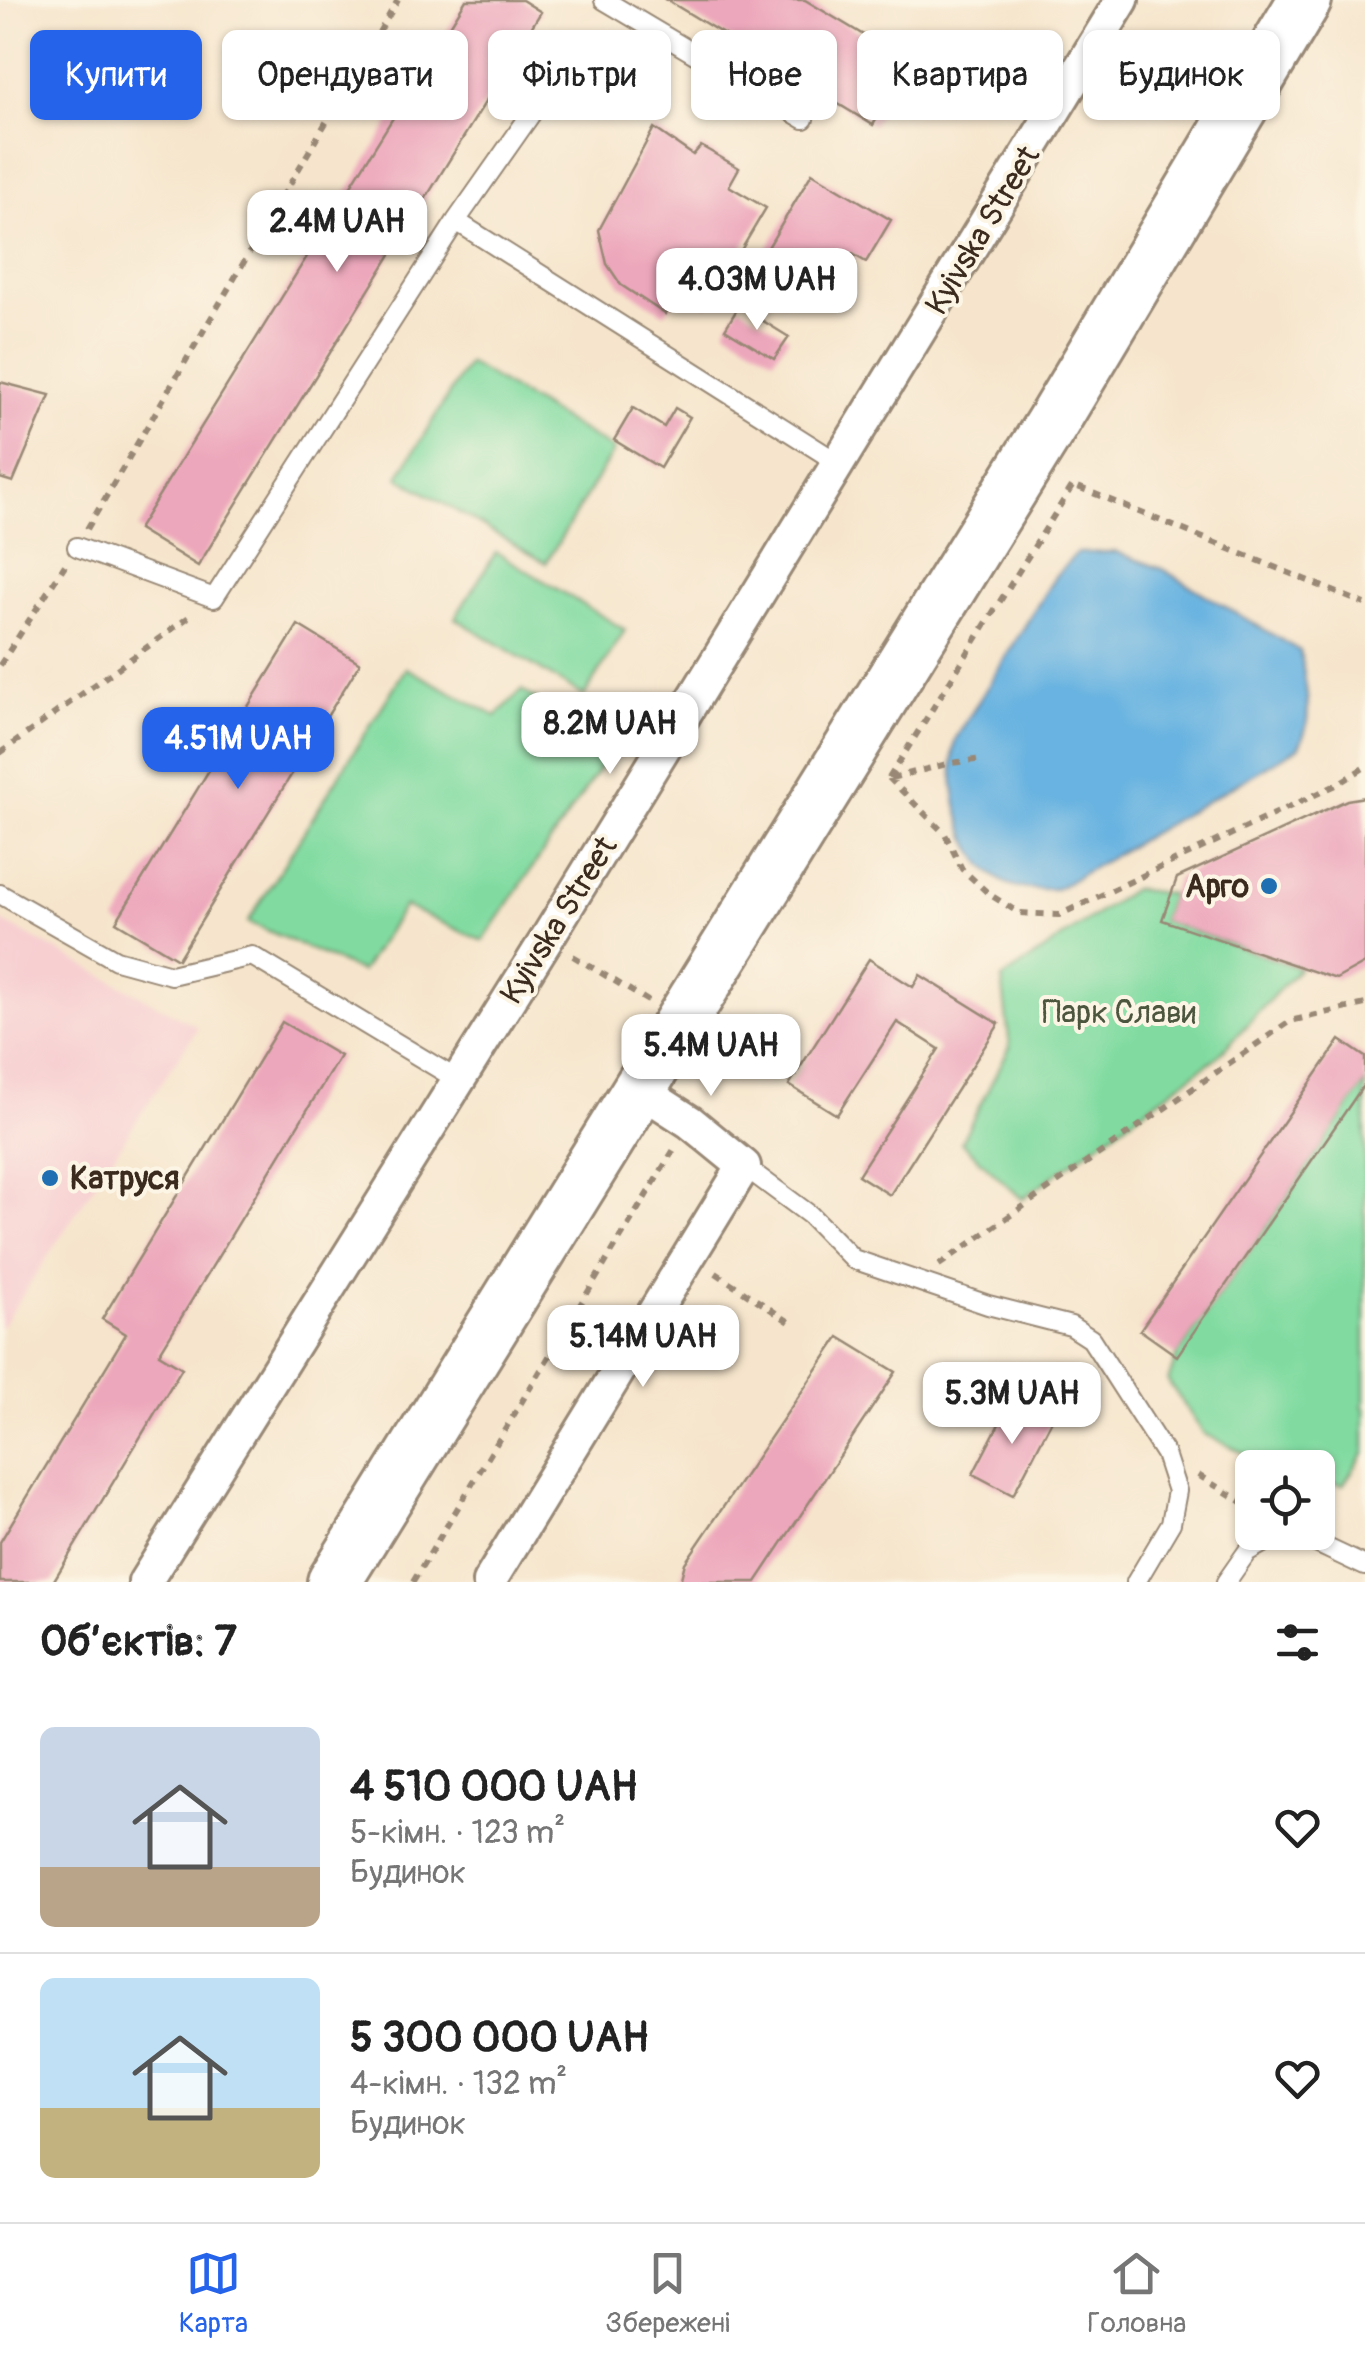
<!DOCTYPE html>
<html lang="uk">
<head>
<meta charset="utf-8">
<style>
	body { margin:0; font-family:Pangolin,sans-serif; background:#f2f2f2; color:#222; height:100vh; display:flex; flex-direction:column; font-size:38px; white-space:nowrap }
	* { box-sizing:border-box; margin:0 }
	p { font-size:32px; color:#767676 }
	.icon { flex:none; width:55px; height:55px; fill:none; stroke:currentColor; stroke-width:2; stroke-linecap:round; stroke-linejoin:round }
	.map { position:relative; height:1582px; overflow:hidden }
	.drawer { display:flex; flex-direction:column; background:#fff; flex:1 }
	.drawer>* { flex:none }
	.banner { position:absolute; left:30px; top:30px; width:1305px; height:90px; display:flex; gap:20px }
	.buttons { position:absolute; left:1235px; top:1450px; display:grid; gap:20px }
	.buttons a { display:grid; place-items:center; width:100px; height:100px; border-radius:15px; background:#fff; box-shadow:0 2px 8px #0004; font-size:50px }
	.price { position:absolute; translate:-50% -85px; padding:0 22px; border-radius:20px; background:#fff; color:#222; font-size:32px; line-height:65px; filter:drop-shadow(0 2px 5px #0008) }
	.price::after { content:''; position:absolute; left:50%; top:60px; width:30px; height:22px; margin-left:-15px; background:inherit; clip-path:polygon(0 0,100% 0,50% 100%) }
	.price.selected { background:#2563eb; color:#fff }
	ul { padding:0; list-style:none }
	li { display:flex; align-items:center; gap:30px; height:250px; padding:0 40px }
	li+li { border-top:2px solid #e0e0e0 }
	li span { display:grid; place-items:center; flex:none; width:280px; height:200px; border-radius:15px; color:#555 }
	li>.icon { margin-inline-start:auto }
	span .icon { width:120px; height:120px; fill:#fffc; stroke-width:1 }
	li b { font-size:42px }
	h2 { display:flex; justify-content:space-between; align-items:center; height:120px; padding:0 40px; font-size:42px }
	.chip { padding:0 35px; border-radius:15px; background:#fff; box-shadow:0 2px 8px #0004; font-size:35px; line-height:90px }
	.chip.selected { background:#2563eb; color:#fff }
	.menu { display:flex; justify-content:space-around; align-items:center; height:140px; border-top:2px solid #e0e0e0; background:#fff; font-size:28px; color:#767676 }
	.menu a { display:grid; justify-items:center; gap:5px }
	.menu .selected { color:#2563eb }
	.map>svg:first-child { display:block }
	.built { fill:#f7cfd1 }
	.green { fill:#81dba1; stroke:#5e8260; stroke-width:2.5 }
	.water { fill:#68b3e1; stroke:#526e80; stroke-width:2.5 }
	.building { fill:#eda7bc }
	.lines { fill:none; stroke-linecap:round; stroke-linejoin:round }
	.lane-casing { stroke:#988875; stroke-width:22 }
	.street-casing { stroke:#988875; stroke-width:38 }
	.primary-casing { stroke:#988875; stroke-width:58 }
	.path { stroke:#988875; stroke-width:6; stroke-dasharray:8 8; stroke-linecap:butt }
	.lane { stroke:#fff; stroke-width:18 }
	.street { stroke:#fff; stroke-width:32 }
	.primary { stroke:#fff; stroke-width:52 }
	.poi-dot { fill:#1f6fb2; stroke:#fcf5e5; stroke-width:4 }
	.labels { text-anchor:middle; stroke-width:8; stroke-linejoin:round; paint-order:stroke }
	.street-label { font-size:32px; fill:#3b2a1e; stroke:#fcf5e5 }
	.poi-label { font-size:32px; font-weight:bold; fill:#3b2a1e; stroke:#fcf5e5; text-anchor:end }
	.park-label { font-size:32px; fill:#4c563f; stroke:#fcf5e5 }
</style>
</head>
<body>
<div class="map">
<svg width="1365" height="1582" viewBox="0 0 1365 1582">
	<rect width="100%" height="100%" fill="#fcf5e5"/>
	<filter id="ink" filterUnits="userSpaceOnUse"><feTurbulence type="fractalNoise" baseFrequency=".01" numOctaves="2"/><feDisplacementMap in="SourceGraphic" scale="20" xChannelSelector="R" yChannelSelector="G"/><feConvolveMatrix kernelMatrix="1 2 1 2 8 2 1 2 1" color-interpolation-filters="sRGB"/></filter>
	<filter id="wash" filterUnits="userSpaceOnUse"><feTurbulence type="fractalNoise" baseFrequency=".0048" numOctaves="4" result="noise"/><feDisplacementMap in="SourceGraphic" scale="40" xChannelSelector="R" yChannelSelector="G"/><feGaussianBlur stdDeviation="2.25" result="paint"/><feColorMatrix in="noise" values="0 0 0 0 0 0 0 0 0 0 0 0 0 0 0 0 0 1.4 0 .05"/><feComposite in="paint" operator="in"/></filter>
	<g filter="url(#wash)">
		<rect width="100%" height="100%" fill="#f6e5cc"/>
		<path class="built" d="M0,920L198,1027L0,1329Z"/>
		<path class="green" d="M468,363L614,450L546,563L398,477Z
			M496,552L625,630L584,696L455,618Z
			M406,668L496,716L522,690L612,750L483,941L404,906L361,972L248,922Z
			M1133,889L1171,894L1162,920L1299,968L1217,1057L1022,1199L961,1142L1010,1047L1002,979Z
			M1365,1083V1401L1362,1406L1365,1408V1452L1343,1485L1318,1481V1468L1273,1467L1204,1434L1168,1381L1177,1356Z"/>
		<path class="water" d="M1116,552L1162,569L1300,651C1305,684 1316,718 1298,748L1056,889C1044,889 1029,890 1017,887C964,875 946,786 955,740L1056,575L1077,553Z"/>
		<g id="blocks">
			<path class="building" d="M466,0H522L541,12L198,566L138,529Z
				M667,0H805L910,63L873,125Z
				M654,128L693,155L701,146L739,168L729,186L766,208L708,306L680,289L665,314L621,285L607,264L599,230Z
				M812,173L891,220L866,262L851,253L837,277L823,268L807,295L757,266Z
				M739,306L789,337L774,359L725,329Z
				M0,382L50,395L13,482L0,478Z
				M633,408L664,427L675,408L690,417L660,468L614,440Z
				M298,625L360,663L178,959L116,922Z
				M1365,797V963L1336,979L1162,920L1177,878L1347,800Z
				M869,959L913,987L920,975L999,1024L890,1195L858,1175L939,1049L897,1022L837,1115L789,1085Z
				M282,1022L340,1056L159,1354L182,1368L53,1582H0V1542L126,1334L102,1319Z
				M1340,1040L1365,1057V1083L1177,1356L1140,1330Z
				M839,1337L896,1372L756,1582H680L685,1563Z
				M1012,1399L1052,1420L1013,1495L973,1474Z"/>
		</g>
	</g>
	<g filter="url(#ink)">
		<use href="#blocks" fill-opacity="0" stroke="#988875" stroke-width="2.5"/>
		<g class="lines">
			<g class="lane-casing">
				<path id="lane" d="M604,0L804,119
					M571,57L456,221L840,464
					M77,547L214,598L456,221
					M0,894L116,960L171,975L252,956L458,1080
					M744,1166L810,1215L853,1259L988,1305L1071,1326L1091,1339L1165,1454L1177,1491L1171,1523L1136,1582
					M1293,1532L1365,1566
					M1226,1582L1247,1552L1283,1532"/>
			</g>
			<g class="street-casing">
				<path id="street" d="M145,1582L546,940L1122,0
					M489,1582L744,1166L690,1122L639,1089"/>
			</g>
			<g class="primary-casing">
				<path id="primary" d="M334,1582L1052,423L1305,0"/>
			</g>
			<path class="path" d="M87,529L398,0
				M0,665L65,565
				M0,753L193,614
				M889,778L1073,485L1365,604
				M889,778L945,834L962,869L989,894L1019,913L1059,915L1336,785L1365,767
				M891,778L951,763L984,759
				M573,956L648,1001
				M939,1265L1290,1021L1365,1004
				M716,1273L794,1325
				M1198,1475L1252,1508
				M413,1582L676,1146"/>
			<use href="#lane" class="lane"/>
			<use href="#street" class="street"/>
			<use href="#primary" class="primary"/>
		</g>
	</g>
	<g class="poi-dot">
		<circle cx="1269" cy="886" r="10"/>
		<circle cx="50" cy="1178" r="10"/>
	</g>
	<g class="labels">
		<g class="street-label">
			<text transform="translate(982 230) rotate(-59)" y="11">Kyivska Street</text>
			<text transform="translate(558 920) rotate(-58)" y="11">Kyivska Street</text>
		</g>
		<g class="poi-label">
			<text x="1249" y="897">Арго</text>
			<text x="70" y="1189" text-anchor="start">Катруся</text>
		</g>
		<g class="park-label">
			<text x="1119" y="1023">Парк Слави</text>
		</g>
	</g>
</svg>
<div class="buttons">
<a><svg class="icon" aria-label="locate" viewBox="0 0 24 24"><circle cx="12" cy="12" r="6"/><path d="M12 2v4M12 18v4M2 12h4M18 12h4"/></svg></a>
</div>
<b class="price" style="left:337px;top:275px">2.4M UAH</b>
<b class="price" style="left:757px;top:333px">4.03M UAH</b>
<b class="price" style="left:610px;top:777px">8.2M UAH</b>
<b class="price selected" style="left:238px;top:792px">4.51M UAH</b>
<b class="price" style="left:711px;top:1099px">5.4M UAH</b>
<b class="price" style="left:643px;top:1390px">5.14M UAH</b>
<b class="price" style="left:1012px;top:1447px">5.3M UAH</b>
<div class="banner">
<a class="chip selected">Купити</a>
<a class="chip">Орендувати</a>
<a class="chip">Фільтри</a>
<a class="chip">Нове</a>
<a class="chip">Квартира</a>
<a class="chip">Будинок</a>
</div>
</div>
<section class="drawer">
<h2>Об’єктів: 7<svg class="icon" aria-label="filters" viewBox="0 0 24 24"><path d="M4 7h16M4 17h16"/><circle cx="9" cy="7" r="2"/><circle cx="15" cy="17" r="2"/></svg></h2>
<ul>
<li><span style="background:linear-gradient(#c9d6e8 70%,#b9a48a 0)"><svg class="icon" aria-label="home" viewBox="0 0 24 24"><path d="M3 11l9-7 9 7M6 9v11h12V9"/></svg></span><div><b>4 510 000 UAH</b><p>5-кімн. · 123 m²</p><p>Будинок</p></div><svg class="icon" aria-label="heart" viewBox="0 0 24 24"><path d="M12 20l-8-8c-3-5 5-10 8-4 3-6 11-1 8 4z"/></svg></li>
<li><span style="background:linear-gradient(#bfe0f5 65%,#c2b280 0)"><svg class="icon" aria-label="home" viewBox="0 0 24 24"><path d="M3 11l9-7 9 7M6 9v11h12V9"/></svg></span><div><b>5 300 000 UAH</b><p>4-кімн. · 132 m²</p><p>Будинок</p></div><svg class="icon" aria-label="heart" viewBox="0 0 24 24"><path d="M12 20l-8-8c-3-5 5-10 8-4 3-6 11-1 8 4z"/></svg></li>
</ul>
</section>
<nav class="menu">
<a class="selected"><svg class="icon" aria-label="map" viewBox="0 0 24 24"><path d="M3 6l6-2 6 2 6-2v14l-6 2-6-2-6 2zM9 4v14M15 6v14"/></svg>Карта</a>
<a><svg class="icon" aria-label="saved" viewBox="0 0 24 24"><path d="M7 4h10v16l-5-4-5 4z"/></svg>Збережені</a>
<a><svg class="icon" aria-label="home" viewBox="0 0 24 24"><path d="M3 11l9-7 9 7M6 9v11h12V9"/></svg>Головна</a>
</nav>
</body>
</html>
